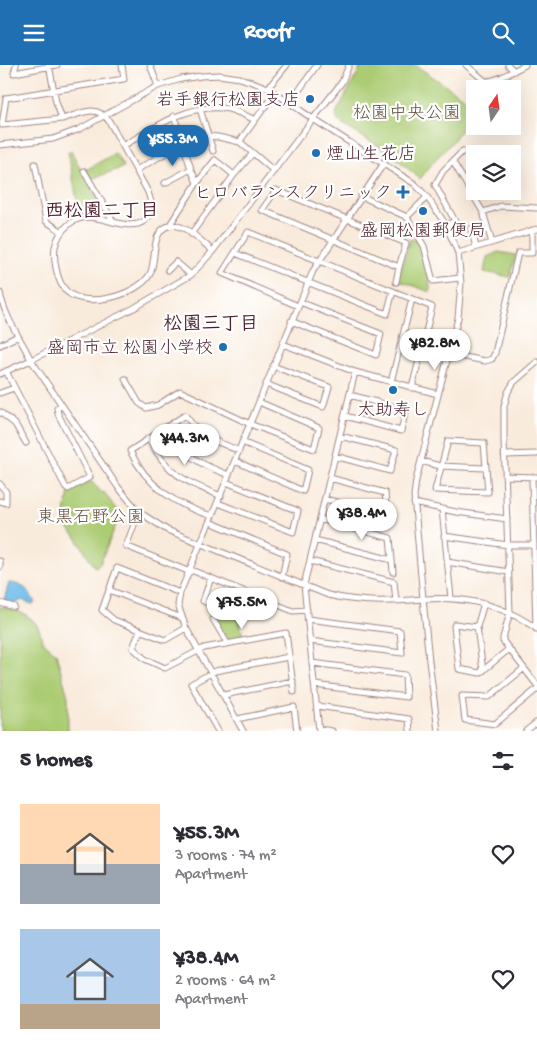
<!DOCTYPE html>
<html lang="en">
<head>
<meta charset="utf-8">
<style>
	body { margin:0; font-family:"Gochi Hand","Klee One",sans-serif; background:#f2f2f3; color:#2b2b33; height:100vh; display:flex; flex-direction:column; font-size:19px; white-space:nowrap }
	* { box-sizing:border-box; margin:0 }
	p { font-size:16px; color:#7c7c81 }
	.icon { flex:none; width:28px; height:28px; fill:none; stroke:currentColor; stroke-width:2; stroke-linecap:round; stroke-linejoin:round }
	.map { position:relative; height:666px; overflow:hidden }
	.details { display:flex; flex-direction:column; background:#fff; flex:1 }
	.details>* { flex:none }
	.needle { width:32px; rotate:13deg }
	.fabs { position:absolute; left:466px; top:15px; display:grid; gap:10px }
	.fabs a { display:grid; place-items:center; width:55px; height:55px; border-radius:0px; background:#fff; box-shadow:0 5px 20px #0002; font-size:25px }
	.price { position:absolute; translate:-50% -42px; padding:0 11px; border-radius:18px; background:#fff; color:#222; font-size:16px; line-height:32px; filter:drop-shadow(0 1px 2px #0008) }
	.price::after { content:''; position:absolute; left:50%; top:30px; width:15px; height:11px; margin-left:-8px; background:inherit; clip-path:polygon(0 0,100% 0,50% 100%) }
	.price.active { background:#1f6fb2; color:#fff }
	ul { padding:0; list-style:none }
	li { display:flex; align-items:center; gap:15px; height:125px; padding:0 20px }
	li span { display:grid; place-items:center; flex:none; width:140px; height:100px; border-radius:0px; color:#555 }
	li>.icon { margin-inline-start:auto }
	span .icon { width:60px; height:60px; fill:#fffc; stroke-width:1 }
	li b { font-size:21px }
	h2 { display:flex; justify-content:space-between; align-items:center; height:60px; padding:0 20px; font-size:21px }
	header { display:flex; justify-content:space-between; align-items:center; height:65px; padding:0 20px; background:#1f6fb2; color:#fff; font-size:22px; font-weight:700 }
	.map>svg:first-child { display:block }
	.green { fill:#accc73; stroke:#7b764f }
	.water { fill:#72bfec; stroke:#5e6f8c }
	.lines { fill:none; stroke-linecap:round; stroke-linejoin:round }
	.minor-casing { stroke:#a28583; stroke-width:7 }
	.minor { stroke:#fff; stroke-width:5 }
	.poi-dot { fill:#1f6fb2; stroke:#fff; stroke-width:2 }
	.labels { text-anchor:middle; stroke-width:4.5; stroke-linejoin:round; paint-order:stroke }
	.poi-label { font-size:18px; fill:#4a1f2b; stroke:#fff; text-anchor:end }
	.park-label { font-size:18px; fill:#675341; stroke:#fff }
	.neighbourhood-label { font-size:19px; font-weight:bold; fill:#4a1f2b; stroke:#fff }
</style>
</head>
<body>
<header><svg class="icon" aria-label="menu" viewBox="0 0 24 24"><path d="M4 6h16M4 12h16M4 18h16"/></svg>Roofr<svg class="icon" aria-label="search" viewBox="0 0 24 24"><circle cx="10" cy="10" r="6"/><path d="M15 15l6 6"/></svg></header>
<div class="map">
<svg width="537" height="666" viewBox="0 0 537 666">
	<rect width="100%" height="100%" fill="#fff"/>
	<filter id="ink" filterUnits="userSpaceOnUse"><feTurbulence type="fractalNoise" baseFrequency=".02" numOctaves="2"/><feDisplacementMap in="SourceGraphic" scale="10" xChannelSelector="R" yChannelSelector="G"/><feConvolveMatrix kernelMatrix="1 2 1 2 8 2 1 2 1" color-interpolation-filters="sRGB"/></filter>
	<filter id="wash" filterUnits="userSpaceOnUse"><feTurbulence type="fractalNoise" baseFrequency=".0096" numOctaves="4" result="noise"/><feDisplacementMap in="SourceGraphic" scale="20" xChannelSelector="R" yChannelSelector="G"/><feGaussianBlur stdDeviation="1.12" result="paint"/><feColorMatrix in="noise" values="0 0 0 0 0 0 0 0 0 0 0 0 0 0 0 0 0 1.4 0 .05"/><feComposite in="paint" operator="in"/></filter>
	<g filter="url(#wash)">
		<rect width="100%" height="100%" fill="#f9ebdb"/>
		<path class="green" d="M362,0H415L472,38L471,50L453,76L435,95L420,114L390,88L338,57L336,48Z
			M71,86L107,152L92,149L80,151L68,87Z
			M115,88L124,102L91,114L86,105Z
			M410,174L419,176C427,193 430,208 430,227L398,215Z
			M498,187L516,190L510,212L484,207L487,192Z
			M91,416L102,428L104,427L120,450L100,499L95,502L77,474L63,458L69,427Z
			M0,541C22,547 39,551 42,576L56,588L68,632V666H0Z
			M211,543L240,554L243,574L227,575L210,545Z"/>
		<path class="water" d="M9,518C26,520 28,525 35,538L32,539L22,535L14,539L4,535Z"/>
	</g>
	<g filter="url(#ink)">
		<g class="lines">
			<g class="minor-casing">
				<path id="minor" d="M16,0L14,8L57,0
					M49,0L56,37L62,54C82,49 95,38 109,56L148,127L153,144C150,151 146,157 138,159C114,164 91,141 68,160C61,166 57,173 55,182C53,194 57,213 63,222C79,247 138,231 150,209C157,195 150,168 168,161C183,156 202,177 213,186
					M150,0L158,21
					M466,0L485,16C499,16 512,6 525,0
					M508,0L514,6
					M268,23L287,0
					M290,38L317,0
					M200,44L213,86
					M174,51L191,104L197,118
					M62,54L2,60L6,33L124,14L122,0
					M208,71L218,72L240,77
					M0,80L53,74L80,64L158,21L181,14L201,11L219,10L240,13L255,18L268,23L313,54L342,17L349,0
					M123,81C154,63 185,40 222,43C233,44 245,50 255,55
					M453,97L483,147L492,178
					M35,99L46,156L61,166
					M136,105L182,79
					M84,106L113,156
					M274,106L240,77L242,73L275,28
					M165,118L191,104
					M276,125L406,178L399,202L262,145Z
					M361,131L407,152L424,181L433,216L460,213
					M483,147L501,141L537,143
					M407,152L427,132
					M446,160L455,156L435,120L443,106L463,86
					M169,161L197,118L215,95L234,110
					M470,164L472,167L476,182
					M191,169L234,110L253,88
					M235,188L387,249L393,226
					M458,188L537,164
					M168,205L176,197L191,210
					M396,217L399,202
					M0,228C5,253 20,272 31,295L118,422L139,447L167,465L328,530C362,538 389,537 423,534L429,596L438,666
					M298,241L222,208L248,167L432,242L412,323
					M291,256L376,290L381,269L300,237
					M283,279L355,307L438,329
					M0,280L18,271
					M450,289L485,296L492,294L495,288L518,188H532V165
					M537,297L514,317L508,327L504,341V375L510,547L503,573V576L537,620
					M6,306L65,421L68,424L90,412L58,349L57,343L62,340
					M0,309L31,295L134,243L191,210L213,186L313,54L415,119L427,132L446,160L458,188L461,218L458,253L416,415L414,431L423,534C465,531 503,539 537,564
					M125,314L139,338L146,343L158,340L180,326L250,359L314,384L319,363L259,337
					M391,317L412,234
					M266,319L323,342L329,322L273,301
					M0,328L14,323
					M0,347L15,359L26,378
					M345,351L401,366L406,345L350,330
					M167,361C183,391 199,399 229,410
					M148,373C168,410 184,416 221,431
					M448,376L484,378L488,427L435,425Z
					M504,390L537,389
					M335,391L390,406L396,385L340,371
					M235,396L303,426L308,405L242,377
					M421,396L440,401L485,403
					M505,411L537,412
					M532,412L536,564
					M0,419L6,427V438L0,436
					M325,434L387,450L385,428L330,413
					M218,438L293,467L298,446L226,417
					M414,438L456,447L507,454
					M442,444L451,533
					M139,447L126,481L190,507
					M212,451C175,440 147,421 130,386L185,350C205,377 212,373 239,386
					M320,454L390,473L393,507
					M210,457L287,489L282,512
					M444,471L508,480H534
					M315,475L392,495
					M0,496V502
					M310,496L394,517L396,536
					M447,497L509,507
					M191,505L293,546L307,545
					M211,513L203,536L241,552L249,528
					M109,525L182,553
					M180,528L117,503L102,545L114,555L165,575L186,563
					M0,538L14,542
					M213,554L227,578
					M308,554L400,566L402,588L310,576
					M477,562L455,559L454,561L459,604L480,608L509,584
					M140,565L133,583L145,594L165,603L204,583L286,568L294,627
					M312,598L405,610L406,632L315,620
					M523,604L489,632L462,631L465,655L495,659L537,624
					M483,606L477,562L484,538
					M224,630L293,616
					M317,641L409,654L410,666
					M237,654L294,642L297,666H296
					M319,664L332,666
					M218,666L191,619L215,606L289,592
					M243,666L186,563L178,540L180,528L313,206L384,98
					M319,666L304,520L355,307
					M526,666L536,658L537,660"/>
			</g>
			<use href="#minor" class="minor"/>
		</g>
	</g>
	<g class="poi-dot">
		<circle cx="310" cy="34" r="5"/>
		<circle cx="316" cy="88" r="5"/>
		<path d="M400.5 119.5h5v5h5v5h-5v5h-5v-5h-5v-5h5z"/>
		<circle cx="423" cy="146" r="5"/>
		<circle cx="223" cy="282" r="5"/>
		<circle cx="393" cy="325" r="5"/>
	</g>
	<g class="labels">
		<g class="poi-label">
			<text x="300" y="40">岩手銀行松園支店</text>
			<text x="326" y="94" text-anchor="start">煙山生花店</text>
			<text x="392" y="133">ヒロバランスクリニック</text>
			<text x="423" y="171" text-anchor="middle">盛岡松園郵便局</text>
			<text x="213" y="288">盛岡市立 松園小学校</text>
			<text x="393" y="350" text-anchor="middle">太助寿し</text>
		</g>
		<g class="park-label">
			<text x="407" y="53">松園中央公園</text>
			<text x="91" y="457">東黒石野公園</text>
		</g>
		<g class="neighbourhood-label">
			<text x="102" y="151">西松園二丁目</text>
			<text x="211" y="264">松園三丁目</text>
		</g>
	</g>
</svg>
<div class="fabs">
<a><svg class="needle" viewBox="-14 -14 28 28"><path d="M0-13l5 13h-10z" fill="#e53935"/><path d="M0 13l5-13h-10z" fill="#7c7c81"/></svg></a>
<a><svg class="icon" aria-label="layers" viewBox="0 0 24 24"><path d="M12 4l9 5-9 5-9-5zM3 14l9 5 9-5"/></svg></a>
</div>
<b class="price active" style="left:173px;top:102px">¥55.3M</b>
<b class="price" style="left:435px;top:306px">¥82.8M</b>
<b class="price" style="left:185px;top:401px">¥44.3M</b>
<b class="price" style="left:362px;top:476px">¥38.4M</b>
<b class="price" style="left:242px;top:565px">¥75.5M</b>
</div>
<section class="details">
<h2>5 homes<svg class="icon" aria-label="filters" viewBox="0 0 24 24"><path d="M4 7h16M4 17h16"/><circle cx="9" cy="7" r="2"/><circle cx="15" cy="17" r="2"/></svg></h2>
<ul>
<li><span style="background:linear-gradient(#ffd9b3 60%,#9aa5b1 0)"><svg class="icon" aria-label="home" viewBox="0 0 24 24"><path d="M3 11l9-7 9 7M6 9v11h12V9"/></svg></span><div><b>¥55.3M</b><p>3 rooms · 74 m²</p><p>Apartment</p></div><svg class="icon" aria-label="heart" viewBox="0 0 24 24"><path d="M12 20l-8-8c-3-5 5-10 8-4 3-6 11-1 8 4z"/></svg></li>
<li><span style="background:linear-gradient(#a9c7e8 75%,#b9a48a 0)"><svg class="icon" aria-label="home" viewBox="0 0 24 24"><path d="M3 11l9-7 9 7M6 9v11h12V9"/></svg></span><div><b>¥38.4M</b><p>2 rooms · 64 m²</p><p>Apartment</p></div><svg class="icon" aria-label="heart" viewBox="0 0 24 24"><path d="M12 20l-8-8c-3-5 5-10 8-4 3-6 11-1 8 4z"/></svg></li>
</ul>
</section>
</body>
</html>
